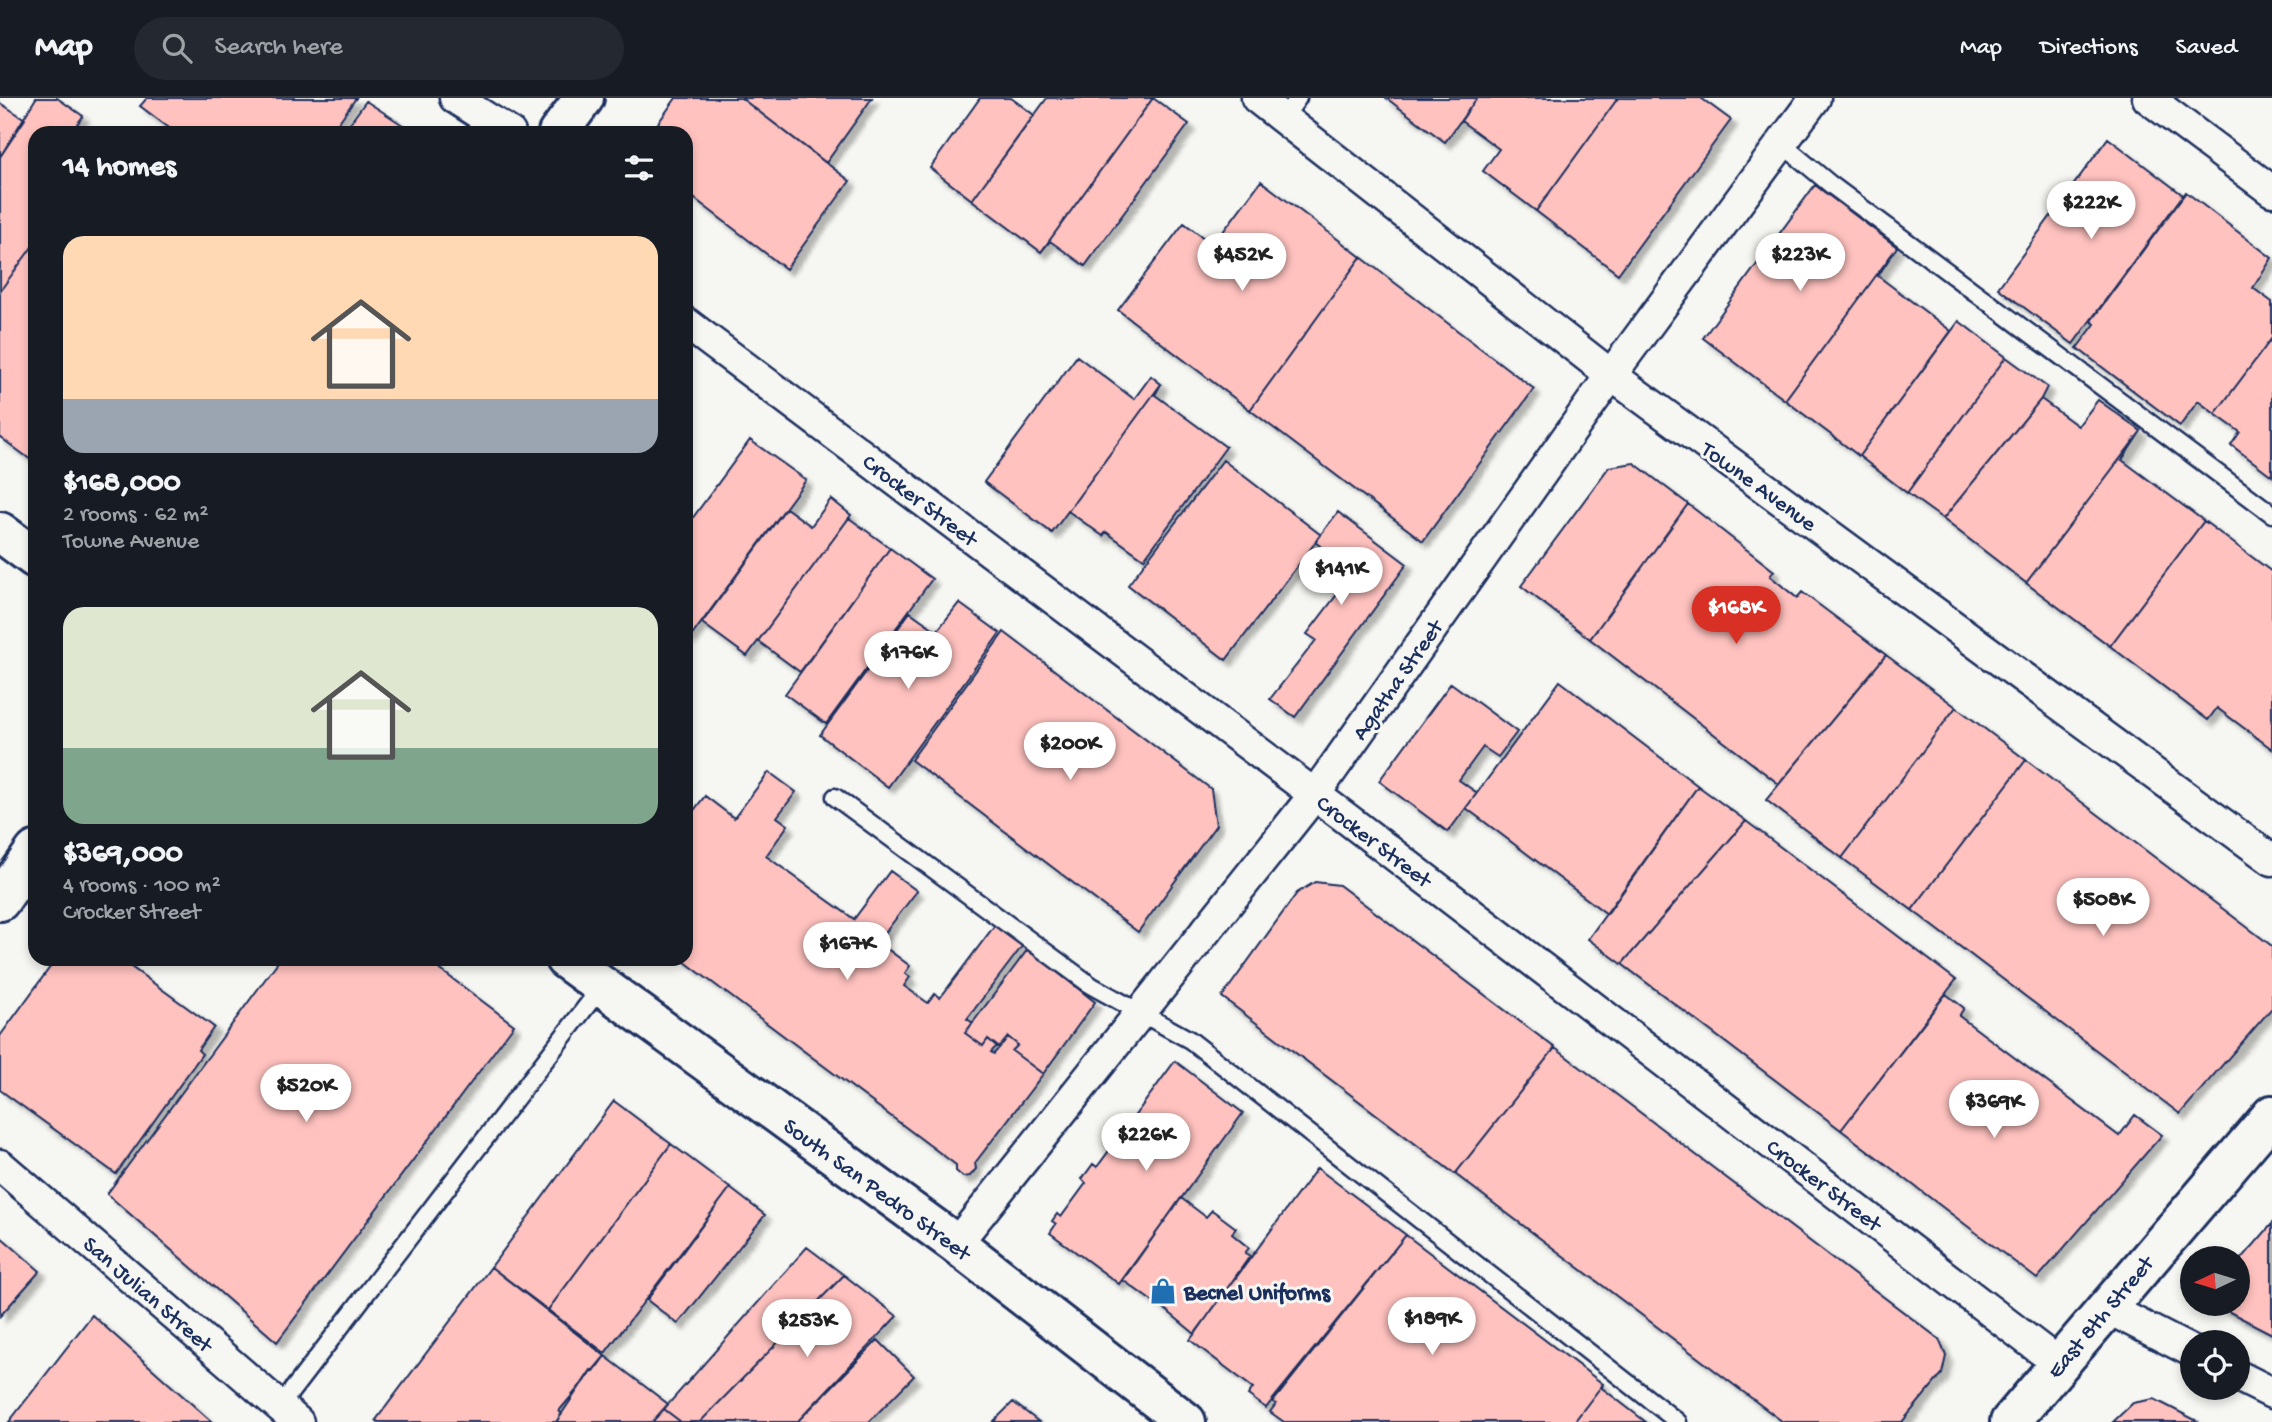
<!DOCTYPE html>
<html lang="en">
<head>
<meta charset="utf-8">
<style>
	body { margin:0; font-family:"Gochi Hand",sans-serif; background:#242831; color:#f1f3f6; height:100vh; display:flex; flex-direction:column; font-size:26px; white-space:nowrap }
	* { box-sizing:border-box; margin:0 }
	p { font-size:23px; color:#9ea1a6 }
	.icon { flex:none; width:38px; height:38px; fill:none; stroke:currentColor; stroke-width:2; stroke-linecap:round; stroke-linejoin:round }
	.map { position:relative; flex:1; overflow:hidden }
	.panel { position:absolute; left:28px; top:28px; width:665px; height:840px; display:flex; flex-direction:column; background:#171b24; border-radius:21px; box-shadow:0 4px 10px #0003 }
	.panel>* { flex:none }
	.needle { width:46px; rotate:266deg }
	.controls { position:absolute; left:2180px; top:1148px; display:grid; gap:14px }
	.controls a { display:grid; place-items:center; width:70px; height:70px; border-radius:50%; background:#171b24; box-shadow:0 4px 10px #0003; font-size:35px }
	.price { position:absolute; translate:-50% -60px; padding:0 16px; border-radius:24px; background:#fff; color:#222; font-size:23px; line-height:46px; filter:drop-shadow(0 2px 4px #0008) }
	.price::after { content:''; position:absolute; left:50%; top:42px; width:21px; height:16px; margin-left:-10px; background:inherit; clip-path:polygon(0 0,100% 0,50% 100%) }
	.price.current { background:#d93025; color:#fff }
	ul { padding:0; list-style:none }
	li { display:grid; align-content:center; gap:14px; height:371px; padding:0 35px }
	li span { display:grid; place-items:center; height:217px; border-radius:21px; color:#555 }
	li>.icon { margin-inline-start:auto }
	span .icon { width:126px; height:126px; fill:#fffc; stroke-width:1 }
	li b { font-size:30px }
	h2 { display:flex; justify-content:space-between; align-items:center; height:84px; padding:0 35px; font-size:30px }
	header { display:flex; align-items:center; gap:42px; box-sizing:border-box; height:98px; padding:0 35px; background:#171b24; border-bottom:2px solid #363941 }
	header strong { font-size:33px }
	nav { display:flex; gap:38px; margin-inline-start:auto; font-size:24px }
	.search { width:490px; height:63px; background:#242831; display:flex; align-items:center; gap:18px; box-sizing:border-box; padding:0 24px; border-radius:38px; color:#9ea1a6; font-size:26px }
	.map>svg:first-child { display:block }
	.building { fill:#ffc2bf; stroke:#1b2f5e; stroke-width:2; filter:url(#shadow) }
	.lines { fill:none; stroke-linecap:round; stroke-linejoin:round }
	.lane-casing { stroke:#1b2f5e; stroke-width:21 }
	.street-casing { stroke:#1b2f5e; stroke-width:35 }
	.secondary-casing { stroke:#1b2f5e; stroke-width:44 }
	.lane { stroke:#f6f6f2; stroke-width:16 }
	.street { stroke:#f6f6f2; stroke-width:30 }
	.secondary { stroke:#f6f6f2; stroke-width:38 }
	.labels { text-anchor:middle; stroke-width:6; stroke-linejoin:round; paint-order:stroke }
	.street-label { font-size:23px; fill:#1b2f5e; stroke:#f6f6f2 }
	.poi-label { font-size:23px; font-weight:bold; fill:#1b2f5e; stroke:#f6f6f2; text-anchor:start }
</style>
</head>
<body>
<header>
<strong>Map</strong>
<div class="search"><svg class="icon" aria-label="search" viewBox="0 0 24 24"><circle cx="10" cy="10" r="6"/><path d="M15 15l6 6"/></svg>Search here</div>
<nav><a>Map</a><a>Directions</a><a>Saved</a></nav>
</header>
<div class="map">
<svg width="2272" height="1324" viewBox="0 0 2272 1324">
	<defs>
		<filter id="shadow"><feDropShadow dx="6" dy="6" stdDeviation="2" flood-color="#0004"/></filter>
	</defs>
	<rect width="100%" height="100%" fill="#f6f6f2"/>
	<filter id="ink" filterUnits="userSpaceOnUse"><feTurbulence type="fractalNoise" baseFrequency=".0143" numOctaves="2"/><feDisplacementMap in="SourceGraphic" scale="14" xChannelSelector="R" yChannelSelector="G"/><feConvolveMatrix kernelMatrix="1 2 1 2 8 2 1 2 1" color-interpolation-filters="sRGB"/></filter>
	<g filter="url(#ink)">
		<path class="building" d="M36,0H57L83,18L71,35H35V145L0,193V59Z
			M147,0H356L331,35H176L140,8Z
			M676,0H741L850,83L786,171L686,94V35H651Z
			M741,0H872L826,65Z
			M980,0H1011L1034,17L972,102L930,70Z
			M1047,0H1153L1041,154L972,102Z
			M1153,0L1189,26L1085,168L1050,143L1041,154Z
			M1386,0H1477L1445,44Z
			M1477,0H1618L1536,113L1483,73L1499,51L1461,23Z
			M1618,0H1701L1731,22L1618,176L1536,113Z
			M366,3L415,35H343Z
			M0,5L25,21L0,59Z
			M2108,40L2183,97L2073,246L1998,190Z
			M1261,83L1361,159L1250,312L1118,212L1184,125L1213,147Z
			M1815,87L1897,149L1785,302L1703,240Z
			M2186,94L2272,160L2253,190L2272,204V240L2215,316L2198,303L2180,328L2077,250L2095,226L2091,223Z
			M35,145V365L0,339V193Z
			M1897,149L1878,178L1951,233L1859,358L1785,302Z
			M1361,159L1534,291L1423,443L1250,312Z
			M1959,223L2006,259L1907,395L1859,358Z
			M2272,240V378L2231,347L2240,334L2215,316Z
			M1077,258L1134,301L1151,278L1161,286L1052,435L984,384Z
			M2006,259L2047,289L2041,301L1943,421L1907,395Z
			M1161,286L1155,297L1226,349L1144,461L1106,434L1103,438L1068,413Z
			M2041,301L2078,328L2098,302L2141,333L2026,485L1943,421Z
			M2141,333L2122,362L2204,423L2110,548L2026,485Z
			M750,342L806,382L690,540L686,537V429Z
			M1223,362L1321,437L1226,562L1128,487Z
			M1634,365L1688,406L1590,541L1521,488L1609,369Z
			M831,401L851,417L747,558L702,525L786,410L811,428Z
			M1688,406L1774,473L1770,478L1797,500L1802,494L1886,557L1779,686L1590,541Z
			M1338,414L1407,466L1295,619L1270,601L1316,542L1307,536L1354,474L1315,444Z
			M849,420L890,450L800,574L758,543Z
			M2204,423L2272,474V651L2217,610L2208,622L2110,548Z
			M890,450L932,481L826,626L785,596Z
			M959,505L1000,535L888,689L820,637L910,514L937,533Z
			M1004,534L1211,691L1216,727L1138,834L911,662Z
			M1886,557L1956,609L1842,760L1766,702Z
			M1560,583L1698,688L1607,816L1466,710Z
			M1451,585L1517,634L1498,659L1483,649L1459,682L1477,695L1448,734L1379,683Z
			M1956,609L2026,662L1912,812L1842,760Z
			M2026,662L2272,848V910L2180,1016L1912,812Z
			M769,674L796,694L777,719L788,727L766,758L854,821L890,773L917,793L878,844L910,868L905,875L910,879L904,888L928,905L935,896L940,900L995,827L1023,847L967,921L973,925L965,935L983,948L988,941L997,948L991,954L994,956L1008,939L1018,947L1012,953L1043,976L975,1065L976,1071L970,1078L963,1079L956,1073V1067L681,861H686V712L691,716L705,698L734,720Z
			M1698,688L1746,723L1622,866L1588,841Z
			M1746,723L1956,882L1841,1032L1622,866Z
			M1315,784L1339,787L1555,950L1455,1076L1222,899L1297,795Z
			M1028,851L1095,904L1043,976L1012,953L1018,947L1008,939L999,950L988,941L983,948L965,935Z
			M56,861H120L214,929L198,952L202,956L116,1076L0,992V938Z
			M280,861H426L514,927L277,1244L107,1096Z
			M1946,896L1964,910L1959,918L2119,1038L2135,1017L2162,1037L2037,1181L1841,1032Z
			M1555,950L1939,1241L1946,1258L1942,1276L1902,1324H1783L1455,1076Z
			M1175,963L1243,1015L1119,1186L1050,1135L1056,1126L1052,1123L1057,1116L1061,1119L1086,1085L1082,1081L1093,1066L1097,1069Z
			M614,1003L671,1046L548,1212L491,1169Z
			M671,1046L730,1090L605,1255L548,1212Z
			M1317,1070L1406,1137L1266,1310L1248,1297L1253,1290L1190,1242Z
			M730,1090L765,1117L678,1226L647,1202Z
			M1181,1100L1206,1119L1212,1112L1236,1130L1232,1136L1249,1150L1245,1155L1250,1158L1195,1236L1154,1202L1153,1204L1123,1182Z
			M2272,1126V1236L2214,1206H2238V1165Z
			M1406,1137L1603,1286L1574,1324H1284L1270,1314L1276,1306L1273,1304Z
			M0,1138L40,1173L0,1218Z
			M807,1149L844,1177L700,1324H681L664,1311Z
			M491,1169L605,1258L559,1313L562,1316L556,1324H378L376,1322Z
			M844,1177L897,1218L797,1324H700Z
			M92,1217L212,1324H9Z
			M878,1242L914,1278L869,1324H797Z
			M605,1258L668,1306L652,1324H556L591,1272L594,1273Z
			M1603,1286L1602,1290L1646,1324H1574Z
			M2154,1301L2199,1324H2113L2133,1305Z
			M1013,1304L1039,1324H993Z
			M664,1311L681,1324H652Z"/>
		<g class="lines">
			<g class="lane-casing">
				<path id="lane" d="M1283,21L1298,0
					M1782,46L1830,86L2272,416
					M835,699L1092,888L1190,942L1678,1324
					M280,1308L602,888"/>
			</g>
			<g class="street-casing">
				<path id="street" d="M455,0L510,35
					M1257,0L1611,277L2272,762
					M2148,0L2272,93
					M686,225L1346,720L2058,1265
					M0,1067L298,1324
					M956,1146L1315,696L1611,277L1815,0
					M2105,1209L2193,1254
					M2238,1278L2272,1295"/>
			</g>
			<g class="secondary-casing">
				<path id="secondary" d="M558,35L584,0
					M0,434L35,460
					M0,803L35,753
					M565,861L956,1146L1186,1324
					M2010,1324L2272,1017"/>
			</g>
			<use href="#lane" class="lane"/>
			<use href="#street" class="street"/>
			<use href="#secondary" class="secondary"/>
		</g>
	</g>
	<defs>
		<g id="shop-bare" transform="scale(2.1)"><path d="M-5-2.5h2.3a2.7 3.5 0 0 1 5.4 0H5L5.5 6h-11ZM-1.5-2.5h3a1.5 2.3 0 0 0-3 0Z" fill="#1f6fb2" stroke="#f6f6f2" stroke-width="2.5" paint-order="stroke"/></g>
	</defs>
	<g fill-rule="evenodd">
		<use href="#shop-bare" x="1163" y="1193"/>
	</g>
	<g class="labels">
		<g class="street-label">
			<text transform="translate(1760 387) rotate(36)" y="8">Towne Avenue</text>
			<text transform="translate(921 401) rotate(37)" y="8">Crocker Street</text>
			<text transform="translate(1396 581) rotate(-55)" y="8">Agatha Street</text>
			<text transform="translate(1375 742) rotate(37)" y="8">Crocker Street</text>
			<text transform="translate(1825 1086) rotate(37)" y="8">Crocker Street</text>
			<text transform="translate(878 1090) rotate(36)" y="8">South San Pedro Street</text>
			<text transform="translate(149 1195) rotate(41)" y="8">San Julian Street</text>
			<text transform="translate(2099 1218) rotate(-50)" y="8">East 8th Street</text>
		</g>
		<g class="poi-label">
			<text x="1184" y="1201">Becnel Uniforms</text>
		</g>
	</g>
</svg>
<div class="controls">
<a><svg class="needle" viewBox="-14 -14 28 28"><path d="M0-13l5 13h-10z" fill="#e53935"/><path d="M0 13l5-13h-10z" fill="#9ea1a6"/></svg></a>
<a><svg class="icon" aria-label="locate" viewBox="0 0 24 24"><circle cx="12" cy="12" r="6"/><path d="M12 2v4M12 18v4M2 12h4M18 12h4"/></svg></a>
</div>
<b class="price" style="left:2091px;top:143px">$222K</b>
<b class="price" style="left:1242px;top:195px">$452K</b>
<b class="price" style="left:1800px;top:195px">$223K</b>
<b class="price" style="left:1341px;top:509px">$141K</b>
<b class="price current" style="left:1736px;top:548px">$168K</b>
<b class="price" style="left:908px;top:593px">$176K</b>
<b class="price" style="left:1070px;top:684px">$200K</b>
<b class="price" style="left:2103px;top:840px">$508K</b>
<b class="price" style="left:847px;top:884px">$167K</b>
<b class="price" style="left:306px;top:1026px">$520K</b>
<b class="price" style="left:1994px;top:1042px">$369K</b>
<b class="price" style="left:1146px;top:1075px">$226K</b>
<b class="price" style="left:1432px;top:1259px">$189K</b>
<b class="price" style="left:807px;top:1261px">$253K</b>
<section class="panel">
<h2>14 homes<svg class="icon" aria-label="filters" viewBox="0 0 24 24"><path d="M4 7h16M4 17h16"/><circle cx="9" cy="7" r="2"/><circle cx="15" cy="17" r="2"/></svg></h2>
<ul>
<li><span style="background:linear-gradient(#ffd9b3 75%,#9aa5b1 0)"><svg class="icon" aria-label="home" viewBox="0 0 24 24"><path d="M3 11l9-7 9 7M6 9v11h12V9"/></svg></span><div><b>$168,000</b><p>2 rooms · 62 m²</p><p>Towne Avenue</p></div></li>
<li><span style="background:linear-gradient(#dfe7d0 65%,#7fa58c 0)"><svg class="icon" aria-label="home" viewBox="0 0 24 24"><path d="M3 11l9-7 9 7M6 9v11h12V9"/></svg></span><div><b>$369,000</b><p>4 rooms · 100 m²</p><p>Crocker Street</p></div></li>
</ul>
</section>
</div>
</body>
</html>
